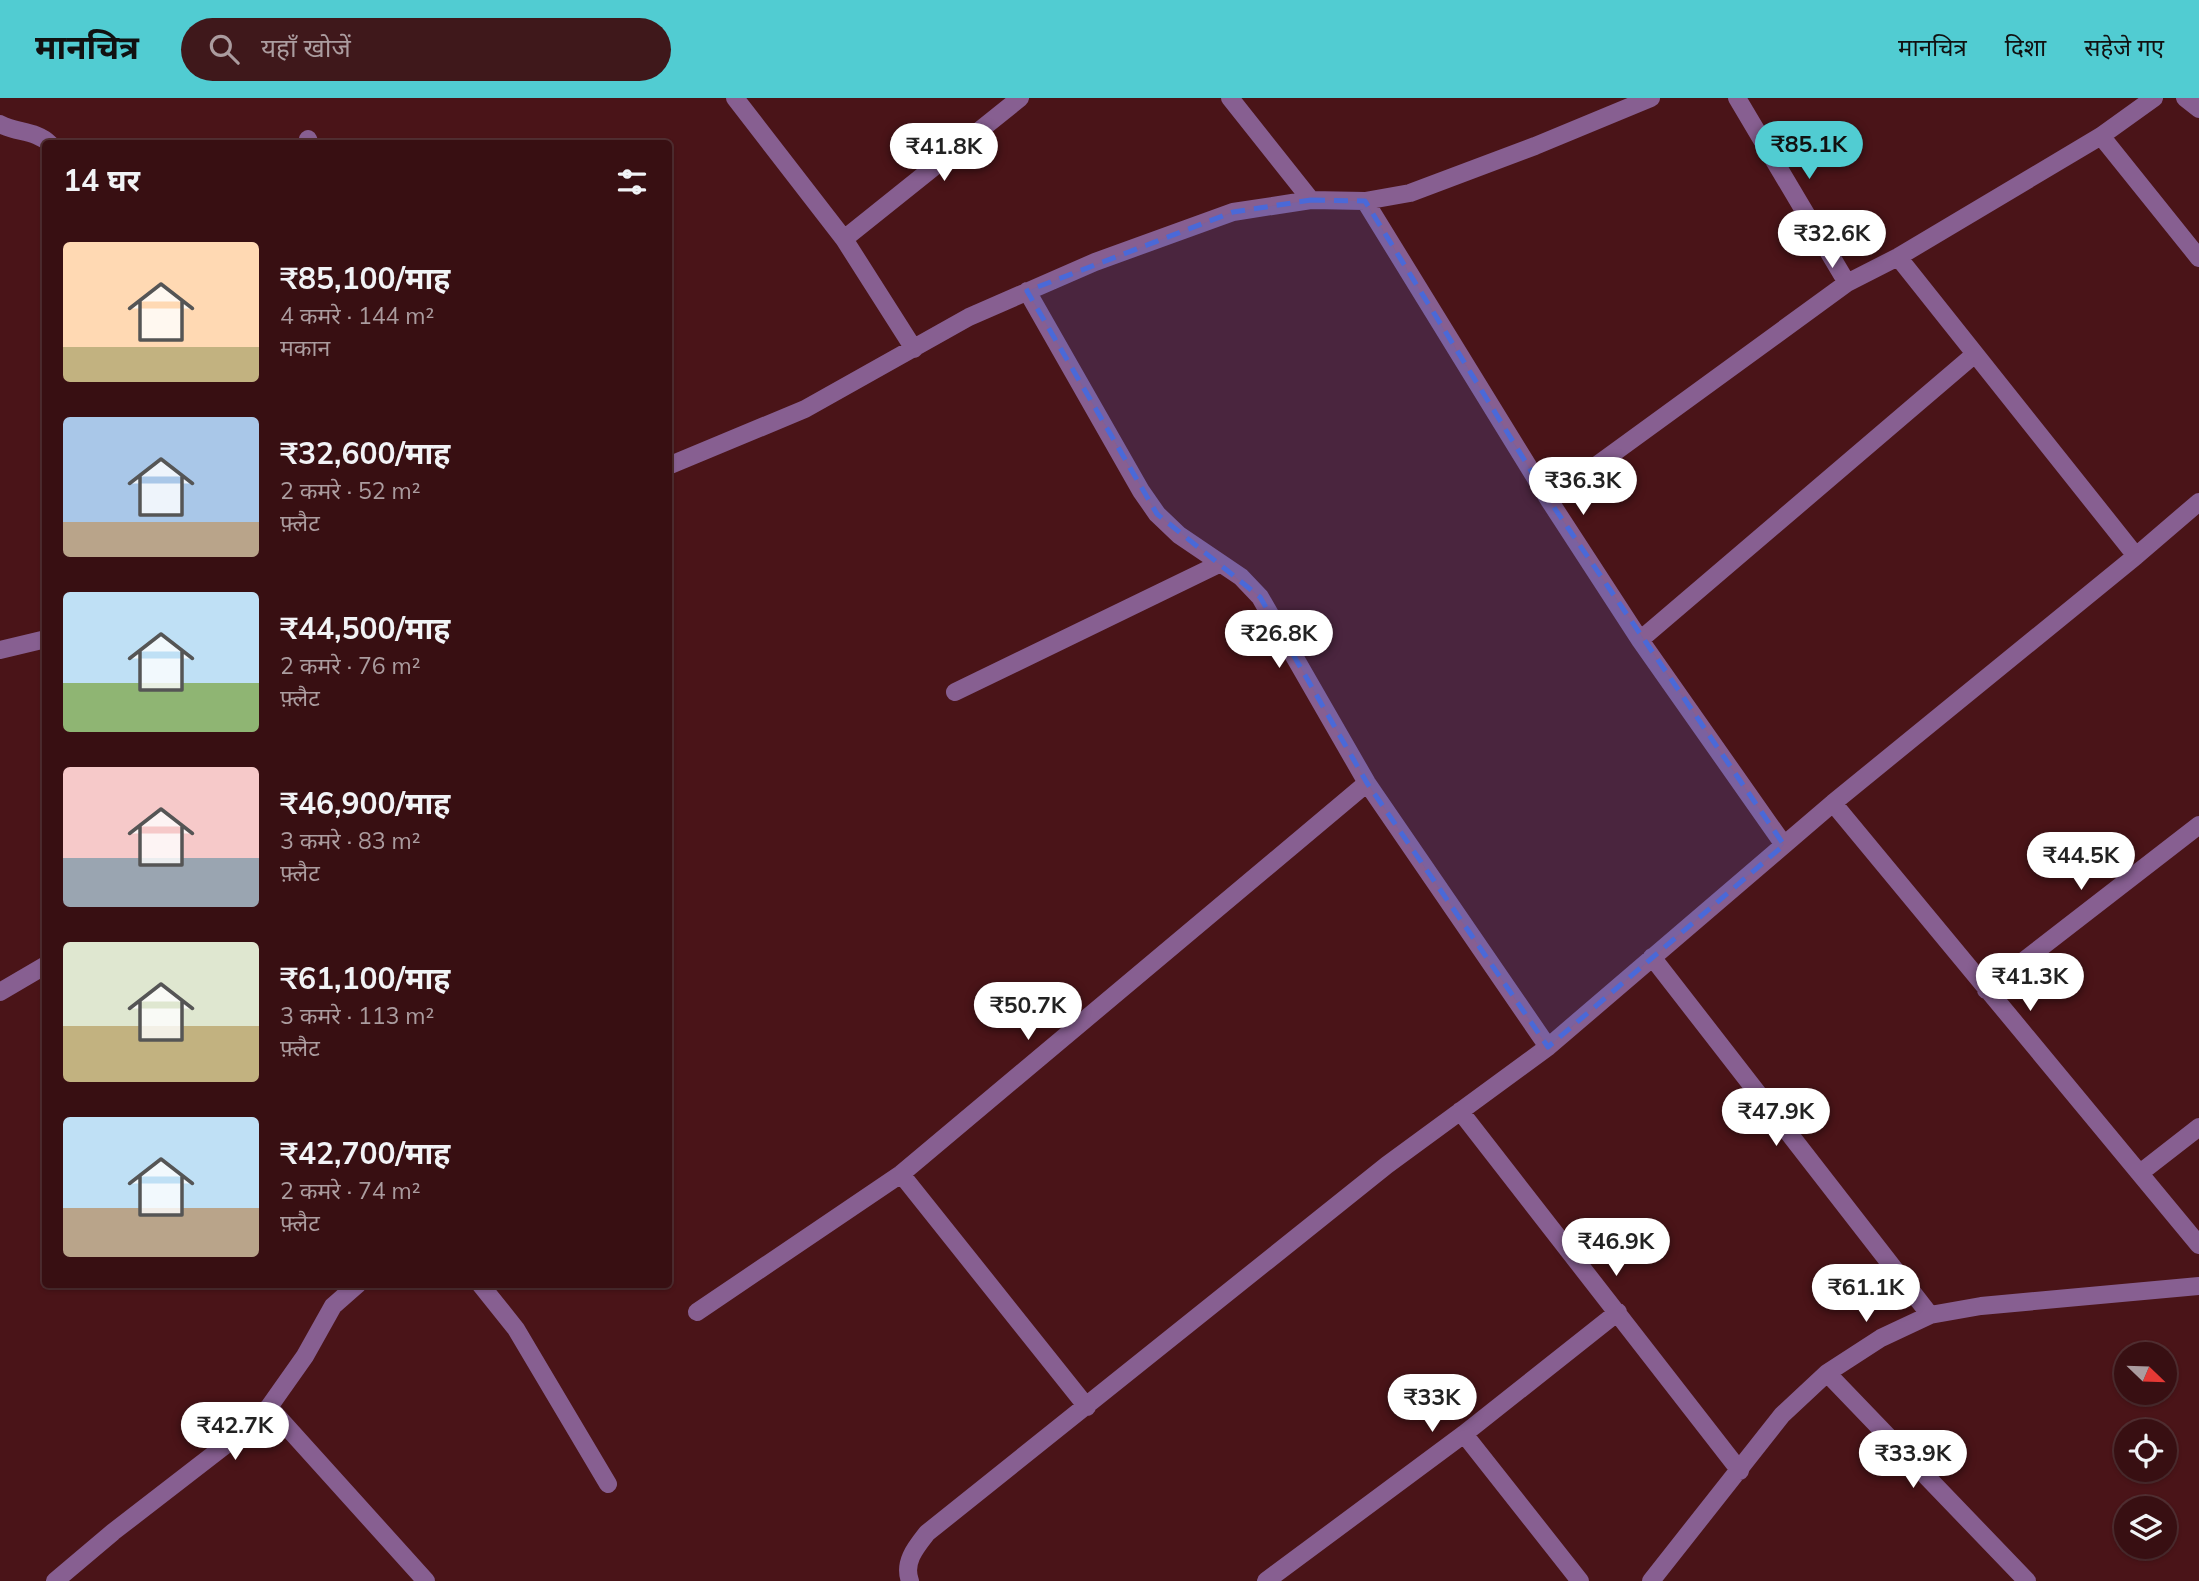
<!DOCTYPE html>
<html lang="hi">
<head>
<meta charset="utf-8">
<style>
	body { margin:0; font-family:Mulish,"Noto Sans Devanagari",sans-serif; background:#3f181b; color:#f1f3f6; height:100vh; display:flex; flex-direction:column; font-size:26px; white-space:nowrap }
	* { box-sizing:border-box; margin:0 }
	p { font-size:23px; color:#ab9c9f }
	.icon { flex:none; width:38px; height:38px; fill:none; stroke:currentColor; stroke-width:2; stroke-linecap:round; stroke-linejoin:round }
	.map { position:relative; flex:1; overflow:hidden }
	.panel { position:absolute; left:42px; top:42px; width:630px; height:1148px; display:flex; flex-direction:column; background:#380f12; border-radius:7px; box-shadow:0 2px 5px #0004,0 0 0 2px #522f32 }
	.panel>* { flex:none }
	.needle { width:46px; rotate:113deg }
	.tools { position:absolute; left:2114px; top:1244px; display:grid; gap:14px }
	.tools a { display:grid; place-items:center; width:63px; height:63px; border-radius:50%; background:#380f12; box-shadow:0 2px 5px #0004,0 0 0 2px #522f32; font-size:35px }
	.price { position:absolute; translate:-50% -60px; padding:0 16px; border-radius:24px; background:#fff; color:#222; font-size:23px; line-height:46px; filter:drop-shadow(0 2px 4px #0008) }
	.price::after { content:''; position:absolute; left:50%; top:42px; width:21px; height:16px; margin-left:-10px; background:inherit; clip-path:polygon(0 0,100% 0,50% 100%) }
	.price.selected { background:#51ccd2; color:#111 }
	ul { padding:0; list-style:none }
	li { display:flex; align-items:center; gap:21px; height:175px; padding:0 21px }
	li span { display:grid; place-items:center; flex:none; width:196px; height:140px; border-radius:7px; color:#555 }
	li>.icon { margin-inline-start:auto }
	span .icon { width:84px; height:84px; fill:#fffc; stroke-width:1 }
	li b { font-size:30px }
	h2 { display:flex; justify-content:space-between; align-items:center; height:84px; padding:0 21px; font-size:30px }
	header { display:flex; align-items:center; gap:42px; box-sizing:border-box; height:98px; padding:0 35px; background:#51ccd2; color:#111 }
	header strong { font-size:33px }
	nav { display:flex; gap:38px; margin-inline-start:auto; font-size:24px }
	.search { width:490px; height:63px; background:#3f181b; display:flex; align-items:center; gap:18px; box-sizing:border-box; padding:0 24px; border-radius:38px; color:#ab9c9f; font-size:26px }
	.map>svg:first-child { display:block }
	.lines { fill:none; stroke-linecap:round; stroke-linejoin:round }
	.minor { stroke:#875f91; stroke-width:18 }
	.marked { fill:#4a69d8; fill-opacity:0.2; stroke:#4a69d8; stroke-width:5; stroke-dasharray:14 9; stroke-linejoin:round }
</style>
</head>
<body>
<header>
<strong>मानचित्र</strong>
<div class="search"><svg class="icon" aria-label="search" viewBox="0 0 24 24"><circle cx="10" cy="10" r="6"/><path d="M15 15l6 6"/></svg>यहाँ खोजें</div>
<nav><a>मानचित्र</a><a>दिशा</a><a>सहेजे गए</a></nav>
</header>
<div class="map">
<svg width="2199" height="1483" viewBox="0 0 2199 1483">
	<rect width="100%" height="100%" fill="#4a1418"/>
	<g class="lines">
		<path class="minor" d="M735,0L844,141L914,251
			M1230,0L1311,102
			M1737,0L1847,185
			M2185,0L2199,11
			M0,26C16,35 36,32 50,46
			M2101,38L2199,160
			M308,41L310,46
			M1365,103L1549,402L1640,542L1784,747
			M844,141L1020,0
			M1898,159L2136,458
			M1027,193L1141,393L1157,416L1179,437L1241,479L1260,499L1367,685L1548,949
			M668,368L805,311L969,219L1095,164L1233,114L1311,102L1365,103L1410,95L1535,48L1651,0
			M1549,402L1847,185L1898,159L2101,38L2154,0
			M1640,542L1975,256
			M0,552L46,541
			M955,594L1219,466
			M1833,705L2199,1147
			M1652,859L1930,1217
			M1986,892L2199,727
			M0,894L46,867
			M1460,1013L1740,1373
			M2140,1075L2199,1029
			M901,1076L1087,1309
			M480,1186L516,1231L608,1386
			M697,1214L901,1076L1367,685
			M1827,1275L2027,1483
			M269,1309L426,1483
			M1464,1336L1580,1483
			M55,1483L113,1434L236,1339L269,1309L305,1258L333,1208L358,1186
			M910,1483C903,1464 916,1449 927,1435L1387,1067L1548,949L1833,705L2136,458L2199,404
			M1266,1483L1464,1336L1618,1214
			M1651,1483L1782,1317L1827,1275L1881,1240L1930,1217L1981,1208L2199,1188"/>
	</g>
	<path class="marked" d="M1311,102L1365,103L1549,402L1784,747L1548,949L1367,685L1260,499L1157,416L1027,193L1233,114Z"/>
</svg>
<div class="tools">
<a><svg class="needle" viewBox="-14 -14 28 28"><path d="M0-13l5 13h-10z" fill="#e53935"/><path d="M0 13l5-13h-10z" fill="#ab9c9f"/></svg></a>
<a><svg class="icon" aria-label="locate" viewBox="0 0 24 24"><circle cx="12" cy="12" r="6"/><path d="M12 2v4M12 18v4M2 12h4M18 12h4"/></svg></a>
<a><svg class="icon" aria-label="layers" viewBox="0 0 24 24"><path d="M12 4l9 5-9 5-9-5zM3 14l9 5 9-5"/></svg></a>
</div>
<b class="price selected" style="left:1809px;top:83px">₹85.1K</b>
<b class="price" style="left:944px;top:85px">₹41.8K</b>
<b class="price" style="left:1832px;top:172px">₹32.6K</b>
<b class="price" style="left:1583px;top:419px">₹36.3K</b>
<b class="price" style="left:1279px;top:572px">₹26.8K</b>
<b class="price" style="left:2081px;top:794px">₹44.5K</b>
<b class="price" style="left:2030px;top:915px">₹41.3K</b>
<b class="price" style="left:1028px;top:944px">₹50.7K</b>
<b class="price" style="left:1776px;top:1050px">₹47.9K</b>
<b class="price" style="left:1616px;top:1180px">₹46.9K</b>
<b class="price" style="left:1866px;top:1226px">₹61.1K</b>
<b class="price" style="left:1432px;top:1336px">₹33K</b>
<b class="price" style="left:235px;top:1364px">₹42.7K</b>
<b class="price" style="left:1913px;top:1392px">₹33.9K</b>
<section class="panel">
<h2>14 घर<svg class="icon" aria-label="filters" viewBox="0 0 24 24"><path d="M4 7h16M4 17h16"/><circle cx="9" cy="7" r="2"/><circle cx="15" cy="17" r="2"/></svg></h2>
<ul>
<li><span style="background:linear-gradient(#ffd9b3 75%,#c2b280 0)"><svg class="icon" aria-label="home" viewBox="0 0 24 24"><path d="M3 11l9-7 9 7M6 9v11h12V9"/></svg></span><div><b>₹85,100/माह</b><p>4 कमरे · 144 m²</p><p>मकान</p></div></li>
<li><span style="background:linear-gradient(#a9c7e8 75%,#b9a48a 0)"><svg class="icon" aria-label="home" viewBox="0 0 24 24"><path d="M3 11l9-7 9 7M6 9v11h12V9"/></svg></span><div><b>₹32,600/माह</b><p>2 कमरे · 52 m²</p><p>फ़्लैट</p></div></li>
<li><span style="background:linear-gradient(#bfe0f5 65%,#8fb573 0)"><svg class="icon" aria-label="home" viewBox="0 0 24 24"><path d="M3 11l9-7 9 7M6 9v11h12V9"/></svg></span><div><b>₹44,500/माह</b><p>2 कमरे · 76 m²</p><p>फ़्लैट</p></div></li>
<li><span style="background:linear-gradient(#f6c9c9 65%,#9aa5b1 0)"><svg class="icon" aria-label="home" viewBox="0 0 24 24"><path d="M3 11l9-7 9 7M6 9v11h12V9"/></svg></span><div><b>₹46,900/माह</b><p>3 कमरे · 83 m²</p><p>फ़्लैट</p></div></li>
<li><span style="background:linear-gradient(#dfe7d0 60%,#c2b280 0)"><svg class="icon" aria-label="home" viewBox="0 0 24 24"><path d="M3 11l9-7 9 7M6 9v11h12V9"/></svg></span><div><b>₹61,100/माह</b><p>3 कमरे · 113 m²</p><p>फ़्लैट</p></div></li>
<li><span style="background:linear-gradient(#bfe0f5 65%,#b9a48a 0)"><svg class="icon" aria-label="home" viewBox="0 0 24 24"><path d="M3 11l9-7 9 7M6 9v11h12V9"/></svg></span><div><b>₹42,700/माह</b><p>2 कमरे · 74 m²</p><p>फ़्लैट</p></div></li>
</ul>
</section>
</div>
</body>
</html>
